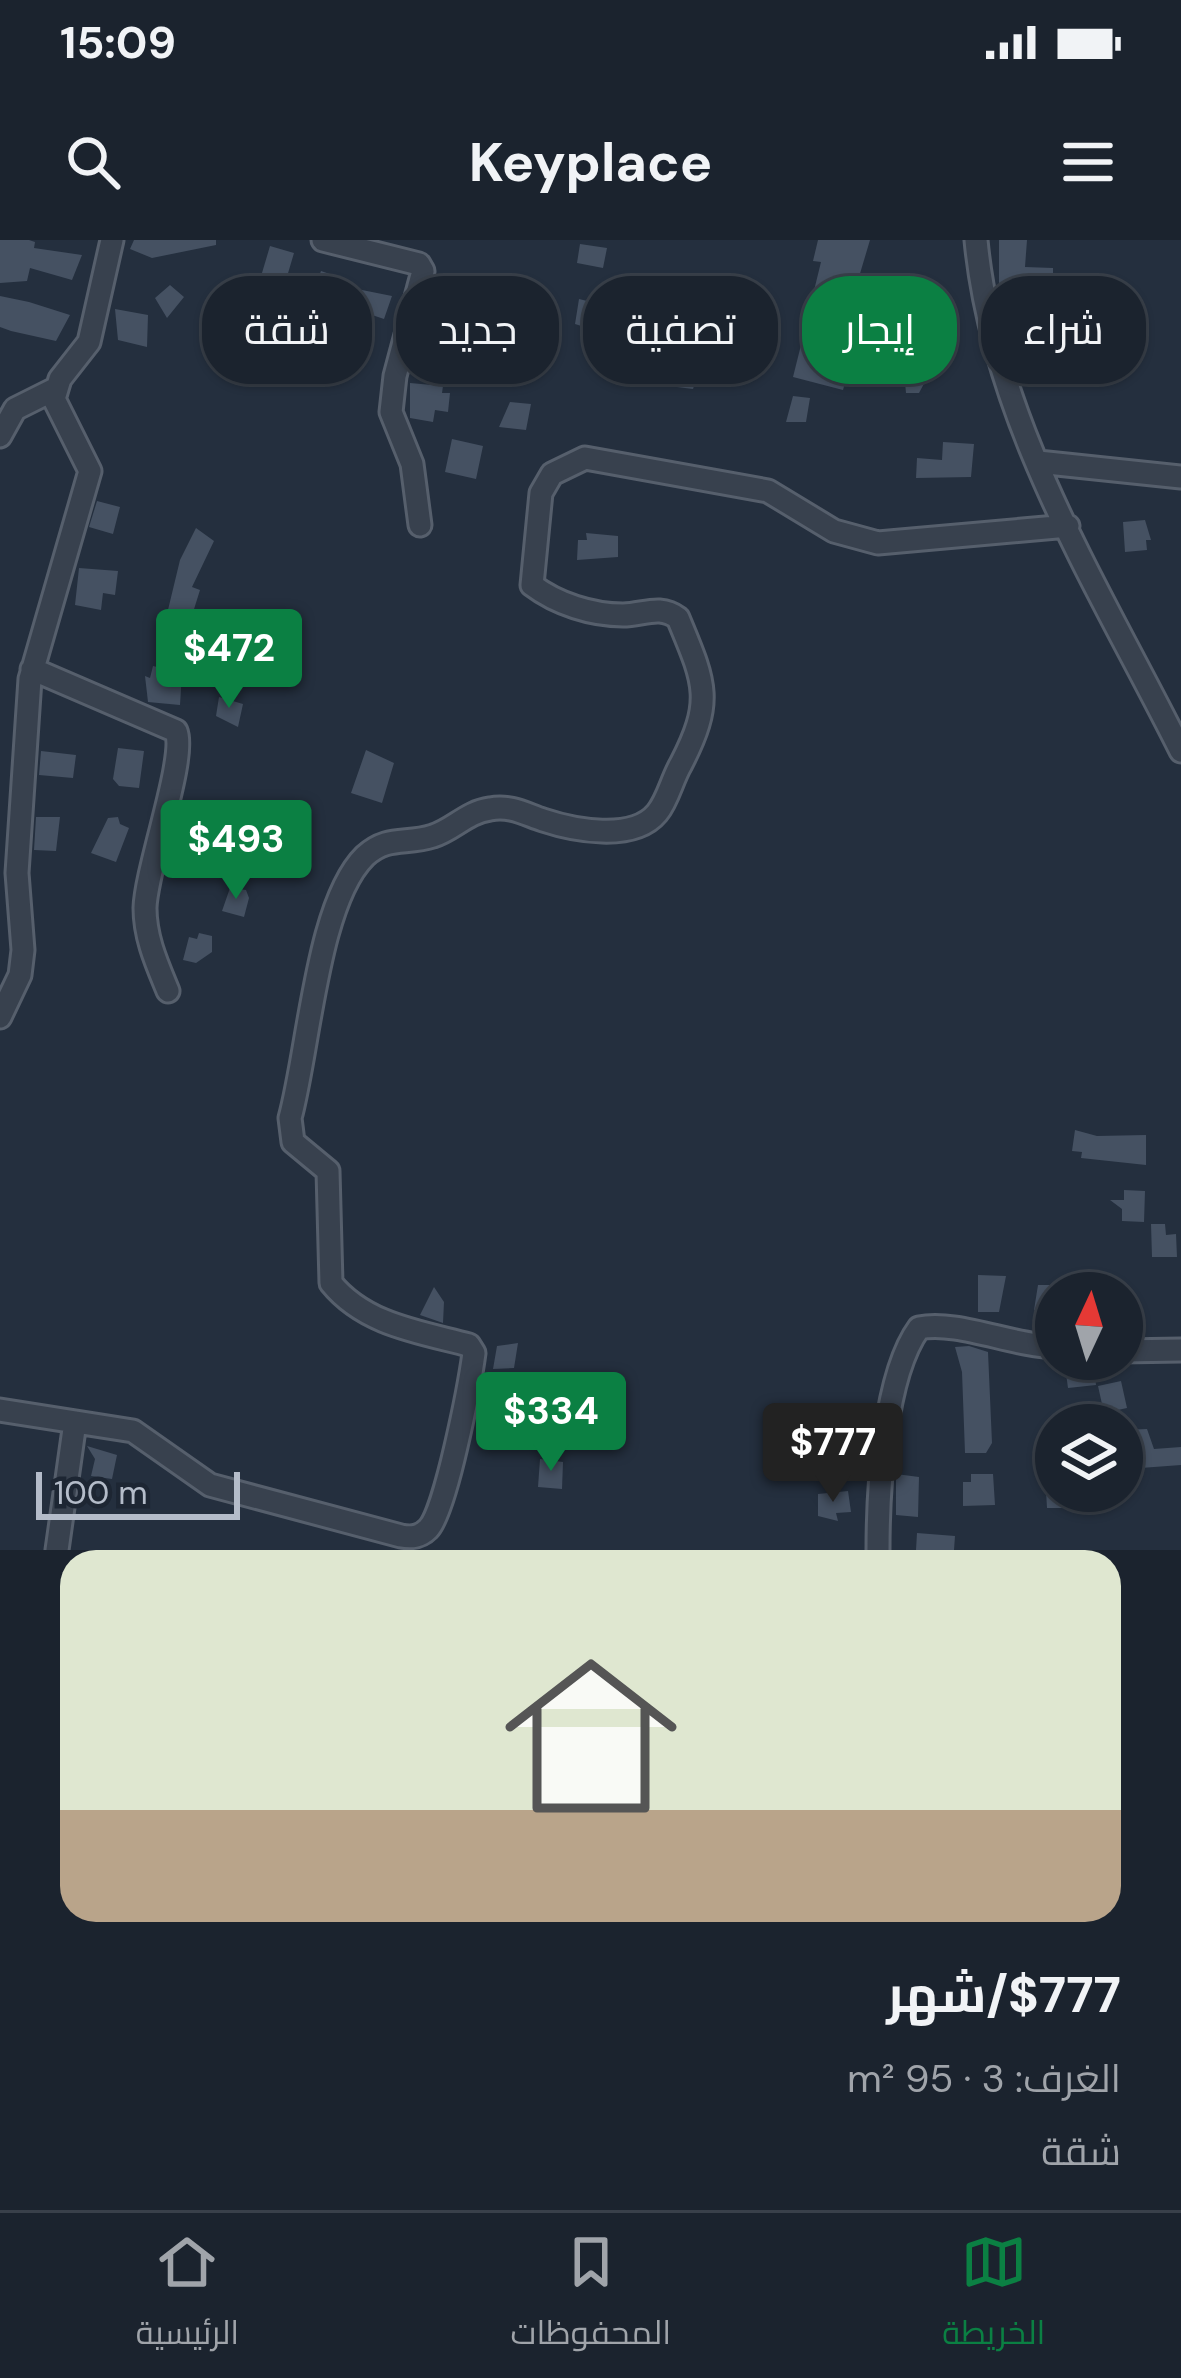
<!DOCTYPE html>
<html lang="ar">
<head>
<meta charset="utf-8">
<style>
	body { margin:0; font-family:"DM Sans",Cairo,sans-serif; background:#242b36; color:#f1f3f6; direction:rtl; height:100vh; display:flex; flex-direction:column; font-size:45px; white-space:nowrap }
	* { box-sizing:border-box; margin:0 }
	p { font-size:39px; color:#a0a4aa }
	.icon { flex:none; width:66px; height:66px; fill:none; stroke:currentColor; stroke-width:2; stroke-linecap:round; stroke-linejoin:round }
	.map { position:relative; height:1310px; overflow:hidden; direction:ltr }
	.panel { display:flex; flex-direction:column; background:#1b232e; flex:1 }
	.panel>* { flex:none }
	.banner { position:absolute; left:36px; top:36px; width:1110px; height:108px; direction:rtl; display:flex; gap:24px }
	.needle { width:78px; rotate:4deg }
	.buttons { position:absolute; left:1035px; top:1032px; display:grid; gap:24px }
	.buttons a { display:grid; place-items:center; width:108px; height:108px; border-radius:50%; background:#1b232e; box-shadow:0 3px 9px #0004,0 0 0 3px #39404a; font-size:60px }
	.scale { position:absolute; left:36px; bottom:30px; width:204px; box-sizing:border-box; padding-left:12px; border:6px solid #b4bcc9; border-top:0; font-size:33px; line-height:42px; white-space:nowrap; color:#b4bcc9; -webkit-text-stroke:9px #1d2633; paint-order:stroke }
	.price { position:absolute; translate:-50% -102px; padding:0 27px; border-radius:12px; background:#0b8043; color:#fff; font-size:39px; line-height:78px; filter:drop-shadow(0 3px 6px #0008) }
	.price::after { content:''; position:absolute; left:50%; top:72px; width:36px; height:27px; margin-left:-18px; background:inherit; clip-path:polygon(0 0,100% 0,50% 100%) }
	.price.on { background:#222; color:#fff }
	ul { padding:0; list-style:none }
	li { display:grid; align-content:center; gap:24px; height:636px; padding:0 60px }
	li+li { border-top:3px solid #39404a }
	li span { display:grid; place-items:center; height:372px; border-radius:36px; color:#555 }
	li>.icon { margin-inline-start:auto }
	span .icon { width:216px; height:216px; fill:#fffc; stroke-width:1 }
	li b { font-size:51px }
	.tag { padding:0 42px; border-radius:48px; background:#1b232e; box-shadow:0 3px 9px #0004,0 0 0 3px #39404a; font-size:42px; line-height:108px }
	.tag.on { background:#0b8043; color:#fff }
	.status { display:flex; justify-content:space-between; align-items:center; height:84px; padding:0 60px; background:#1b232e; direction:ltr }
	.status svg { height:33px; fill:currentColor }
	header { display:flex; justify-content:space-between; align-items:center; height:156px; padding:0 60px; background:#1b232e; font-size:54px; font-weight:700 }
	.dock { display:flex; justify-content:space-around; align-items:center; height:168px; border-top:3px solid #39404a; background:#1b232e; font-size:33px; color:#a0a4aa }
	.dock a { display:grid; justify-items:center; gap:6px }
	.dock .on { color:#0b8043 }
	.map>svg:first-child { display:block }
	.building { fill:#455162 }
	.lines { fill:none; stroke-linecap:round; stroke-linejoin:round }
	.minor-casing { stroke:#565f6c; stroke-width:27 }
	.minor { stroke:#38414e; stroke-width:21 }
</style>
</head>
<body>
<div class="status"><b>15:09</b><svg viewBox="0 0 49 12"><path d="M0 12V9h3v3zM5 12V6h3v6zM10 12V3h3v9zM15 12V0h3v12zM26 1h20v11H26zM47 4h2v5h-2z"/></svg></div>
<header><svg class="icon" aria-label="menu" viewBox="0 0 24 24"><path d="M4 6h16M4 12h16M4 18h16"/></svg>Keyplace<svg class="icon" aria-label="search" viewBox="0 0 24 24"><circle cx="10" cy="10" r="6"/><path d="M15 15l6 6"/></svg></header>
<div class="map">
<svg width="1181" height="1310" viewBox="0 0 1181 1310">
	<rect width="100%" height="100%" fill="#242f3e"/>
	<path class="building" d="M0,0H29L35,2L34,8L82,15L72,40L30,28L27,41L0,43Z
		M134,0H216V5L152,18L130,9Z
		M818,0H870L845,84L808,75L821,22L813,21Z
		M999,0H1027L1025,27L1053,28V46L999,53Z
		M580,4L607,8L603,28L577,23Z
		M270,6L294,13L286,40L262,33Z
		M321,31L344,39L342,46L392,56L384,79L312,55Z
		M170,45L184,57L167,78L155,58Z
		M0,56L29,62L70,75L56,101L11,91L0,87Z
		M579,59L608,66L607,84L594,90L575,84Z
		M115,69L148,75L147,107L118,100Z
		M486,80L490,90L481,94L486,107L464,117L455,89Z
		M1069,100L1075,126L1049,131L1043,105Z
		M802,101L853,114L843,150L793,137Z
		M674,114L703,119L693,149L669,146L666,130Z
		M914,118L931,119L936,137L928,136L919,153H906L904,132Z
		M410,143L443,146L442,153H450L448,172L435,170L433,182L410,178Z
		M793,156L810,158L806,182H786Z
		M510,162L531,164L526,190L499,187Z
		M452,199L483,206L476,239L445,232Z
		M943,202L974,204L971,237L916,238L917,218L942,220Z
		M97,261L120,267L113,294L89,287Z
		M1145,280L1151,300H1146L1147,310L1125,312L1123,282Z
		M196,288L214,301L192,347L200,350L190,382L167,374L180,320Z
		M586,293L618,296V317L577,320L578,300H587Z
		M79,328L118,331L115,355L103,353L101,370L75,365Z
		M153,426L182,433L180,465L148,462L145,436L150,438Z
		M219,457L243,464L238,487L216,476Z
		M118,508L144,511L139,548L119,546L113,539Z
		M366,510L394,523L382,563L351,553Z
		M41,511L76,515L73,538L39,535Z
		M36,577H60L56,611L34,610Z
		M118,577L120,584L129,588L116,622L91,613L108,578Z
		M230,648L246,650L249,658L244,677L222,671Z
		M199,693L212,696V712L196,723L183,720L189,697L197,699Z
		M1075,890L1097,896L1146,895V925L1081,918L1082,912L1072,911Z
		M1124,950L1145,951L1144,982L1122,981V969L1110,960H1124Z
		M1151,984H1165L1166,995L1176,994L1177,1017H1152Z
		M978,1035L1006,1036L999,1072H978Z
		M1038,1045H1056V1082H1044L1039,1070H1034Z
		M434,1047L444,1062L443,1083L420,1075Z
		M518,1103L514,1128L493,1129L497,1106Z
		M969,1106L988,1112L992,1203L986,1213H965L962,1132L955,1107Z
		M1064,1119H1093L1096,1145L1068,1148Z
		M1121,1141L1127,1168L1104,1173L1098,1146Z
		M1147,1189L1154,1209L1181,1207V1225L1127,1229L1124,1190Z
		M87,1206L117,1215L112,1239L91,1236L95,1219Z
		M540,1219L563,1222L562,1249L538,1247Z
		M896,1234L919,1237L918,1277L896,1275Z
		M971,1234H993L995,1265L963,1266V1242H971Z
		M848,1251L851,1272L836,1273L838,1281L818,1276V1254Z
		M1046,1251H1081L1082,1268H1047Z
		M917,1293L955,1296L954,1310H916Z"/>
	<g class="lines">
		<g class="minor-casing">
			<path id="minor" d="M323,0L419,24L423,31L395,136L391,172L412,224L420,285
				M976,0C993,183 1100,349 1181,511
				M0,196L15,169L55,149
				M1038,222L1181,237
				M32,429L176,491C187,517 146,628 145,668C145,698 157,724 168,751
				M0,777L20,735L23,710L17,633L30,439L90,231L54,159L60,139L89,102L112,0
				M1122,1111L1181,1110
				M0,1170L133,1191L210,1245L401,1296C412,1298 420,1297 428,1289C446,1271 470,1143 474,1113L469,1105C420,1092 365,1085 331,1043L328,931L293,902L290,878C309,809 317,663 365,616C388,595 406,605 433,596C453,590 467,572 490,569C510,565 525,574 543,580C573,590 633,602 657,573C668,560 672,539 681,524C714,460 705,443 678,378C660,364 643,375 623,375C592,375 557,364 532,345L541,253L552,234L585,218L768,251L834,291L878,303L1068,286
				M57,1310L75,1182
				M878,1310C878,1251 884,1136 919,1088C957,1080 1013,1106 1056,1107"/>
		</g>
		<use href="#minor" class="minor"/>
	</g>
</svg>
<div class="buttons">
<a><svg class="needle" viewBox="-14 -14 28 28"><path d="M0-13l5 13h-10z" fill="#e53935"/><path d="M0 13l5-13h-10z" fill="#a0a4aa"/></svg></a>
<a><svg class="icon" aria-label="layers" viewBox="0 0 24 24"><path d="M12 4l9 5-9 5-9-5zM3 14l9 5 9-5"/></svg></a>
</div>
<div class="scale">100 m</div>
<b class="price" style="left:229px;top:471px">$472</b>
<b class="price" style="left:236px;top:662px">$493</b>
<b class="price" style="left:551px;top:1234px">$334</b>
<b class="price on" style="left:833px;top:1265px">$777</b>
<div class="banner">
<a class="tag">شراء</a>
<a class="tag on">إيجار</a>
<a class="tag">تصفية</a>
<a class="tag">جديد</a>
<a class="tag">شقة</a>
</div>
</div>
<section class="panel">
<ul>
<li><span style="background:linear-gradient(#dfe7d0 70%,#b9a48a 0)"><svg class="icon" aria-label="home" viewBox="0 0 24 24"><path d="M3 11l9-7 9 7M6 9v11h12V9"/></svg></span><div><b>$777/شهر</b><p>الغرف: 3 · 95 m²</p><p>شقة</p></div></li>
</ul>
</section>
<nav class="dock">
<a class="on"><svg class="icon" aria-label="map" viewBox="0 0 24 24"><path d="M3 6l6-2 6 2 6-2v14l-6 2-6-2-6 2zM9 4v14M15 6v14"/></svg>الخريطة</a>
<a><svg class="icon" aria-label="saved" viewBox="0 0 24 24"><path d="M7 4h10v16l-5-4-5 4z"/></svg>المحفوظات</a>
<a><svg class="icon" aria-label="home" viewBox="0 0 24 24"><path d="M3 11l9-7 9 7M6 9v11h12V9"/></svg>الرئيسية</a>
</nav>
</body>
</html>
